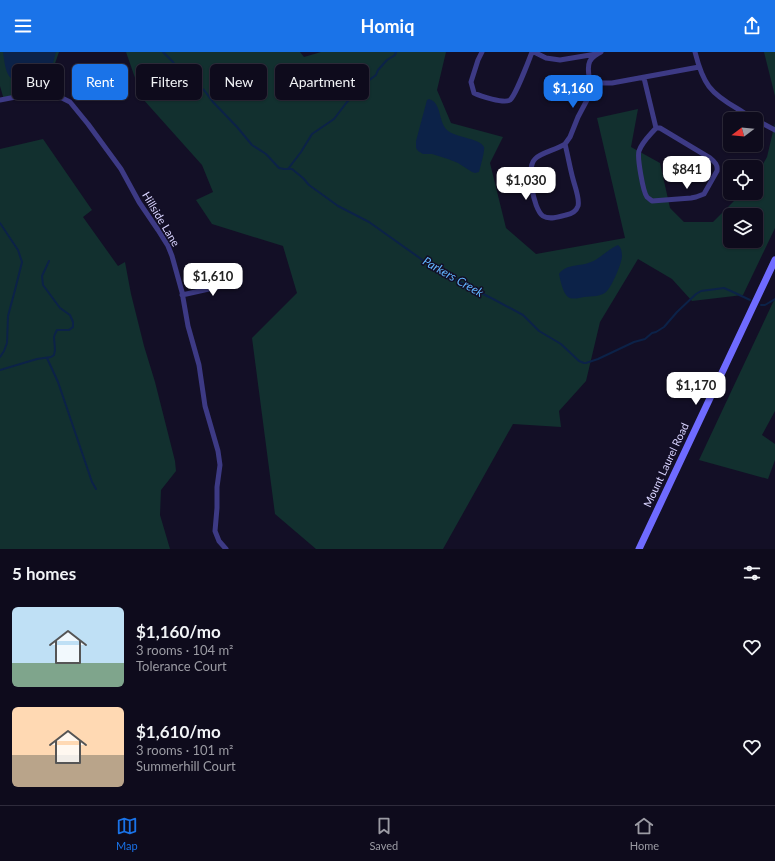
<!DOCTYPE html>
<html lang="en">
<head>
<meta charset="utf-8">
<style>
	body { margin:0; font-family:Lato,sans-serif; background:#1c1929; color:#f1f3f6; height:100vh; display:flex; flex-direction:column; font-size:15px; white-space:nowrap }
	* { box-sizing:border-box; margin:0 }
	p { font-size:13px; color:#9b9ba3 }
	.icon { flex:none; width:22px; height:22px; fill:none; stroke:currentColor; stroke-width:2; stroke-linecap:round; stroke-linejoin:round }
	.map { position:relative; height:497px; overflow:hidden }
	.panel { display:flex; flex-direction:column; background:#0e0b1c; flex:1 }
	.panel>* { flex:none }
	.hud { position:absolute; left:12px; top:12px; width:400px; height:36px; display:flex; gap:8px }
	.needle { width:26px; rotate:254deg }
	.tools { position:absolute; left:723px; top:60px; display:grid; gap:8px }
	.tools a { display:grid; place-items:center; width:40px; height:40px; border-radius:6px; background:#0e0b1c; box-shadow:0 1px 3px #0004,0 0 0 1px #2e2b3b; font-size:20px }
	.price { position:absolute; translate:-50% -34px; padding:0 9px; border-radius:8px; background:#fff; color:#222; font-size:13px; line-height:26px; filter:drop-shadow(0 1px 2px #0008) }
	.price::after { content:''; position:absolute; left:50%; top:24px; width:12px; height:9px; margin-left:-6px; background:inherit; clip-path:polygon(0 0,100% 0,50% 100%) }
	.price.active { background:#1a73e8; color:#fff }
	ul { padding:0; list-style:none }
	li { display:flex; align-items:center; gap:12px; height:100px; padding:0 12px }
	li span { display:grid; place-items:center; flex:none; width:112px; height:80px; border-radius:6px; color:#555 }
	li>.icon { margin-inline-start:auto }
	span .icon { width:48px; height:48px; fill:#fffc; stroke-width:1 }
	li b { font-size:17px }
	h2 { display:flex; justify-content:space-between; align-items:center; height:48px; padding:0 12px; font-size:17px }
	.pill { padding:0 14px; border-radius:6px; background:#0e0b1c; box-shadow:0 1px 3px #0004,0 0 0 1px #2e2b3b; font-size:14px; line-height:36px }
	.pill.active { background:#1a73e8; color:#fff }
	header { display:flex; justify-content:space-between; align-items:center; height:52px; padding:0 12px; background:#1a73e8; color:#fff; font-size:18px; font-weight:700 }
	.menu { display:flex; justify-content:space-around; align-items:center; height:56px; border-top:1px solid #2e2b3b; background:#0e0b1c; font-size:11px; color:#9b9ba3 }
	.menu a { display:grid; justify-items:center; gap:2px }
	.menu .active { color:#1a73e8 }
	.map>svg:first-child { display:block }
	.green { fill:#12302f; fill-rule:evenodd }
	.water { fill:#0c2248 }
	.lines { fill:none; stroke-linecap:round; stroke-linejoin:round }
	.stream { stroke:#0c2248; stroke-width:2 }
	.minor { stroke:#3d3a85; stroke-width:5 }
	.secondary { stroke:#6f6bff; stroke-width:7 }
	.labels { text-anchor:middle; stroke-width:3; stroke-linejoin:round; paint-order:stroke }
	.street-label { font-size:11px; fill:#d9d4ff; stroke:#130f26 }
	.water-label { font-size:12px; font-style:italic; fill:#62b6ff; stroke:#130f26 }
</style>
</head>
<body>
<header><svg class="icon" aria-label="menu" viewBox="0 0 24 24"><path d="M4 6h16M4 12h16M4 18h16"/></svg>Homiq<svg class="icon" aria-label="share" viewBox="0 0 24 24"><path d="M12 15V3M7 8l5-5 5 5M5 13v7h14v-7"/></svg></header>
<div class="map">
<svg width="775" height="497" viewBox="0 0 775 497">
	<rect width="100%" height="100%" fill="#130f26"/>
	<path class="green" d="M0,0H59L45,40L4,48L0,34Z
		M126,0H300L304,5L321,0H446L437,38L451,71L503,85L490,111L506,176L536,202L625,186L597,66L638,57L631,95L660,111L670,156L684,170H713L742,141H756V124L767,105L775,71V176L743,243L692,249L672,227L638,207L600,270L586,329L559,359L561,375L513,372L443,497H316L275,462L252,286L297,241L283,194L212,172L196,148L213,140L202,113L142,46ZM730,163H756V189H730Z
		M764,0H775V44Z
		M43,87L92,158L83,165L118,214L125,210L131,242L144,294L155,330L175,409L176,419L161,438L160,463L170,497H0V97Z
		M775,246V359L762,383L775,392V408L768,427L699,408Z"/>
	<path class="water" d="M3,0H56C54,6 53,16 48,20C44,25 24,28 18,28C14,28 11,27 9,24C5,18 4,7 3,0Z
		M429,47C442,51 438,69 447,78C456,86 480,86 484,95C485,99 480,116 479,120L475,121L472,120L458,111L448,107L432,102H423L418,99L416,96V89L427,48Z
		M618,193C621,195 622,200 622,204C622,211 612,234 607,239C602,245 591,244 584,245C579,246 572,248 568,245C563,242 560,227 559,222C567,211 580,215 591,210C601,206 608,197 618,193Z"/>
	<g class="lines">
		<path class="stream" d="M163,0L173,10L185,25L204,38L213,50L237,75L252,93L266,102L279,116L284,117H292L303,126L309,133L327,146L338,154L369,170L438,219L495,248L523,263L539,279L561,292L579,309L584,311H586L598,307L634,290L645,287L652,281L656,280L664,275L677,260L696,242L701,239L724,236L733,240L750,248
			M288,117L301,100L312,82L334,67L347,50L368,29L376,23L378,18L387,8L395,3L396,0
			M0,171L18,198L22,210L15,238L8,264L7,291L4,299L0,305
			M761,253H765L775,247
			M47,306L58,330L92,430L96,437
			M0,318L37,307L51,305L54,303L55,298L54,285L55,282L57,278H69L73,275V270L70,263L60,256L43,233L42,224L49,209"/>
		<path class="minor" d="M482,0L478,8L471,30L474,41C480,44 504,52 510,48C515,44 529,8 532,0
			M534,0L546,6L560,8L596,2
			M601,0C589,6 587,11 589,24L594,30L598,31H612L699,15
			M695,0C703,32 710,41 738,57C743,60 748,64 754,67
			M644,26L656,76C650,83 642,90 639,99C637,105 643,140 647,145C648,146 651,148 652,149L691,146L696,145L704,142L717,119C718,113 715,110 710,106L660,76H656
			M0,48L31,42L40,41L62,46L70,50L88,72L121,117L139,150L158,178L168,194L172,204L182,240L188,274L199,313L205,354L218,399L220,413L217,435V456L215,479L219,489L226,497
			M756,68L775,78
			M565,92C568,104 570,116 573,127C575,135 580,147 578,154C576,160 571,162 566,163C559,165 549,168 543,164C533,157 526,115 535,107C540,101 556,98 565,92Z
			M565,92L570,85L578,65L587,48L594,30
			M182,243L240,230"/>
		<path class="secondary" d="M639,497L775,208"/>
	</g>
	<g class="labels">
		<g class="street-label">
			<text transform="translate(161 167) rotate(59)" y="4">Hillside Lane</text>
			<text transform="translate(666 413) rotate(-65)" y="4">Mount Laurel Road</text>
		</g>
		<g class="water-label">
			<text transform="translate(453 225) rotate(30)" y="4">Parkers Creek</text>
		</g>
	</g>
</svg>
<div class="tools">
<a><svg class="needle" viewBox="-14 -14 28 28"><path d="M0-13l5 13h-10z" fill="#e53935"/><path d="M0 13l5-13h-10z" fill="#9b9ba3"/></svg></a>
<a><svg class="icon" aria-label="locate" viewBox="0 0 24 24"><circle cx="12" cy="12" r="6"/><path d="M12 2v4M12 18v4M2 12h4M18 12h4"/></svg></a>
<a><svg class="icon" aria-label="layers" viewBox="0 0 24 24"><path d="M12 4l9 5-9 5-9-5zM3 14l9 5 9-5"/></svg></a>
</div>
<b class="price active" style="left:573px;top:57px">$1,160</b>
<b class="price" style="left:687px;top:138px">$841</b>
<b class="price" style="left:526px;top:149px">$1,030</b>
<b class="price" style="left:213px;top:245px">$1,610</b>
<b class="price" style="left:696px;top:354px">$1,170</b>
<div class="hud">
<a class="pill">Buy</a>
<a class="pill active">Rent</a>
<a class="pill">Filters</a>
<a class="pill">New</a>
<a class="pill">Apartment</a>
</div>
</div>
<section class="panel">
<h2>5 homes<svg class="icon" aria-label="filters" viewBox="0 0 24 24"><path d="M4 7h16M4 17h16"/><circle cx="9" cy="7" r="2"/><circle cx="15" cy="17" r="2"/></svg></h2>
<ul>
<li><span style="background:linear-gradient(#bfe0f5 70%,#7fa58c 0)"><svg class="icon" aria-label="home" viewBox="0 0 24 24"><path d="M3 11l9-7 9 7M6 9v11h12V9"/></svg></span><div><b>$1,160/mo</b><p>3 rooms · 104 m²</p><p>Tolerance Court</p></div><svg class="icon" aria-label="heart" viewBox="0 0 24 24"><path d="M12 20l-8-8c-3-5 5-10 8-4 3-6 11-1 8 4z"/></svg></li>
<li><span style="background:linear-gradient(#ffd9b3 60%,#b9a48a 0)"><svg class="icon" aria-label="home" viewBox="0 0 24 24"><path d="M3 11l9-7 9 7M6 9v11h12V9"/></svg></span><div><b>$1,610/mo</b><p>3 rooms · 101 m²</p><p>Summerhill Court</p></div><svg class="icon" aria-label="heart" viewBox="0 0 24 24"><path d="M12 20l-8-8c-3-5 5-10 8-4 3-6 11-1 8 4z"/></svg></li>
</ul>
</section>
<nav class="menu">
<a class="active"><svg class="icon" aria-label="map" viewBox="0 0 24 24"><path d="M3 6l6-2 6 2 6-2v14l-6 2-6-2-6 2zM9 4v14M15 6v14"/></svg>Map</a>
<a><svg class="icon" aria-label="saved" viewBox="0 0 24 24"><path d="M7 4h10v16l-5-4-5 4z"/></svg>Saved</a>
<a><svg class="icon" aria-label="home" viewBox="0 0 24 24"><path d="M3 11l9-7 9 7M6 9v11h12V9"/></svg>Home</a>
</nav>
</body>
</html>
